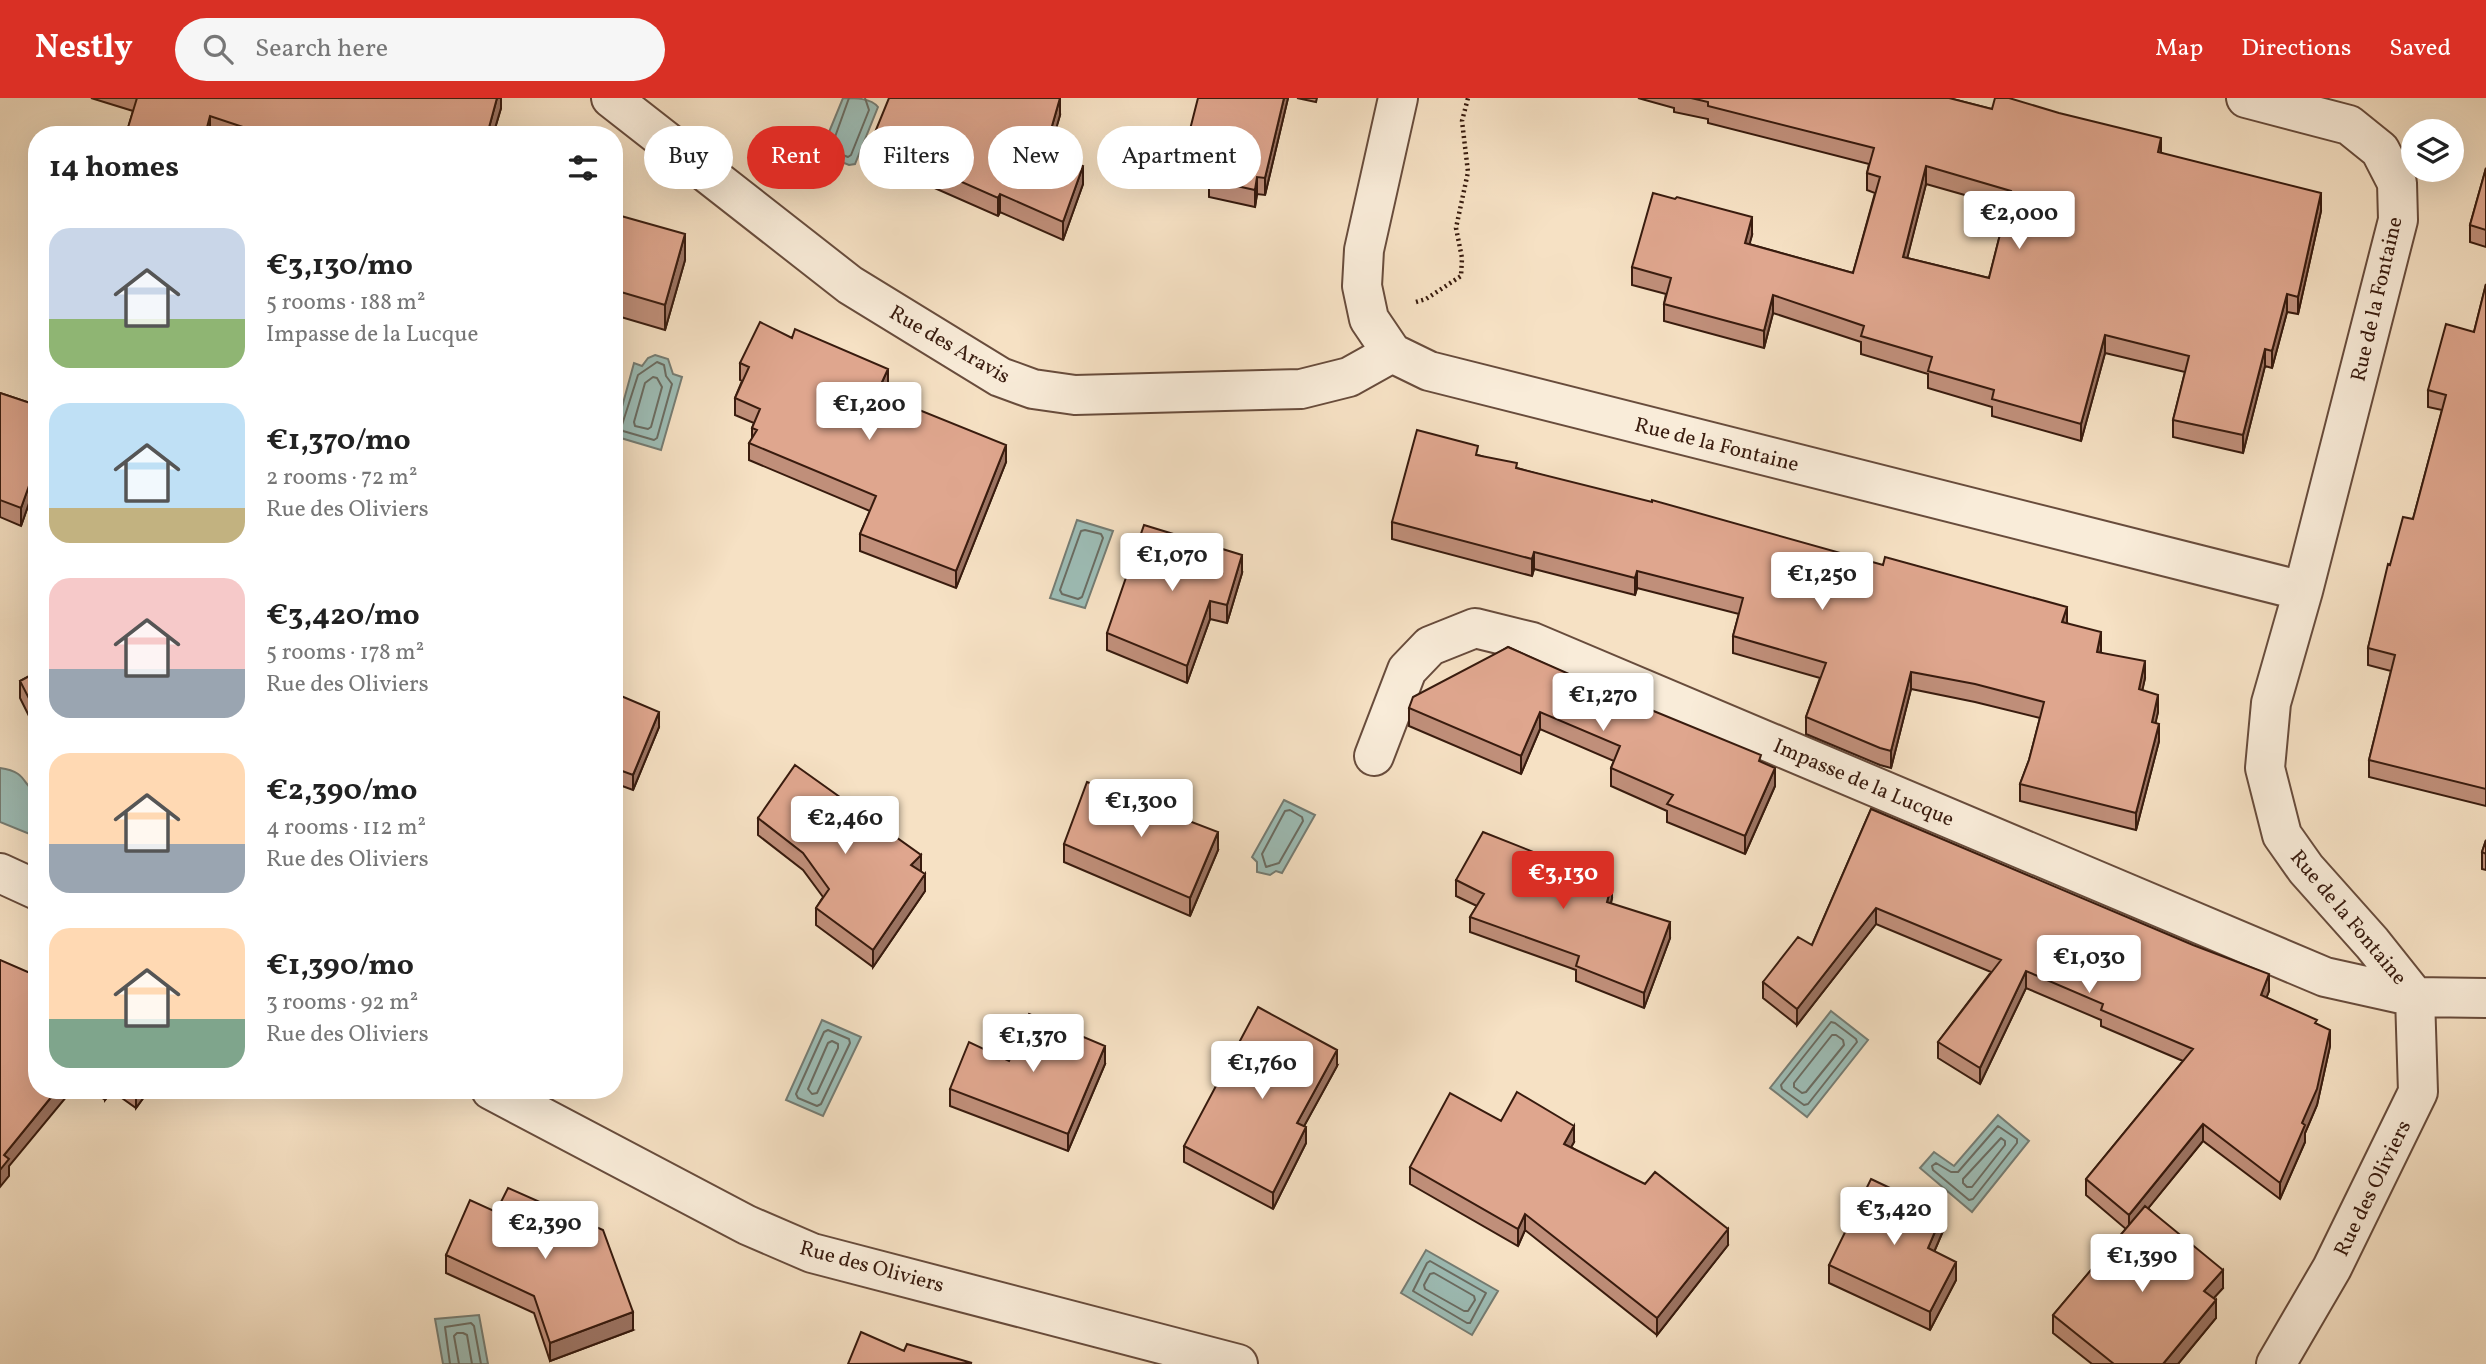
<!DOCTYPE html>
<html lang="en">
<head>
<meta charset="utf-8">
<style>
	body { margin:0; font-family:Vollkorn,serif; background:#f6f6f6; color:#222; height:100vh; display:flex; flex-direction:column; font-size:26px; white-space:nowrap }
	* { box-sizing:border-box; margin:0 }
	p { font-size:23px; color:#767676 }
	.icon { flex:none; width:38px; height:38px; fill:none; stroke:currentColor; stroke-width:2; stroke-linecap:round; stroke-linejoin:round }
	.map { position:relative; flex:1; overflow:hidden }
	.drawer { position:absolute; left:28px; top:28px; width:595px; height:973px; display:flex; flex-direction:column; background:#fff; border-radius:28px; box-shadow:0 7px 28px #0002 }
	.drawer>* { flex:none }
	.hud { position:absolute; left:644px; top:28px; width:665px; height:63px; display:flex; gap:14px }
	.controls { position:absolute; left:2401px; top:21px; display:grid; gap:14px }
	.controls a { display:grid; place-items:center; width:63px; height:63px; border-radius:50%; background:#fff; box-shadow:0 7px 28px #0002; font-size:35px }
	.price { position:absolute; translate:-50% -60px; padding:0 16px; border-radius:7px; background:#fff; color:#222; font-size:23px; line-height:46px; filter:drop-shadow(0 2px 4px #0008) }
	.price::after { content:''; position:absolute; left:50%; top:42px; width:21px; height:16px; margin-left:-10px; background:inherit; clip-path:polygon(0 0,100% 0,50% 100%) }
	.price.selected { background:#d93025; color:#fff }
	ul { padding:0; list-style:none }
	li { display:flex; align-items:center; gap:21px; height:175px; padding:0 21px }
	li span { display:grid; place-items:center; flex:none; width:196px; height:140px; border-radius:21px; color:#555 }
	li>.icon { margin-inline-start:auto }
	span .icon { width:84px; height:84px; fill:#fffc; stroke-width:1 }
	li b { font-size:30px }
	h2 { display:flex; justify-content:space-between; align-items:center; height:84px; padding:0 21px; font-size:30px }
	.pill { padding:0 24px; border-radius:32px; background:#fff; box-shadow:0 7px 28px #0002; font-size:24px; line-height:63px }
	.pill.selected { background:#d93025; color:#fff }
	header { display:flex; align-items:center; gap:42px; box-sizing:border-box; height:98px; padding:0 35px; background:#d93025; color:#fff }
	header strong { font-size:33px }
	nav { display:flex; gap:38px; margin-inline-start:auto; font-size:24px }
	.search { width:490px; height:63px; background:#f6f6f6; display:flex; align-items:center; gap:18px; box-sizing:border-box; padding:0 24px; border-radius:38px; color:#767676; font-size:26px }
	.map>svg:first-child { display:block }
	.water { fill:#9dbdb6; stroke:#757c73; stroke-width:2 }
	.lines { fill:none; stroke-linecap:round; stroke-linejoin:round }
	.shore { stroke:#6a6c62; stroke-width:2 }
	.street-casing { stroke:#684c3c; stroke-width:42 }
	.path { stroke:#381b0e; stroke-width:4.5; stroke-dasharray:2 3.5; stroke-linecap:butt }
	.street { stroke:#f9ecd9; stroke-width:38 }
	.wall { fill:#c08f7a; stroke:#381b0e; stroke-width:2; fill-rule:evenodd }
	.shaded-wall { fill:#9c7463; stroke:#381b0e; stroke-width:2 }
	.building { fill:#dfa68e; stroke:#381b0e; stroke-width:2; fill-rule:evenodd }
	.labels { text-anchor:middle; stroke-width:7; stroke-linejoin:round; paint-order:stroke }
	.street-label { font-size:21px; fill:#381b0e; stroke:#f9ecd9 }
</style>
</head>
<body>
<header>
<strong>Nestly</strong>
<div class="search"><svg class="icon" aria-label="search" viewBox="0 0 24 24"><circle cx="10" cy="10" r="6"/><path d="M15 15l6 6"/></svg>Search here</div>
<nav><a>Map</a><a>Directions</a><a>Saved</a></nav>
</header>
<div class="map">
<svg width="2486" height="1266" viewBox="0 0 2486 1266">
	<rect width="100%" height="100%" fill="#f6e1c4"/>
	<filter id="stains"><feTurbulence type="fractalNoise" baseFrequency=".00286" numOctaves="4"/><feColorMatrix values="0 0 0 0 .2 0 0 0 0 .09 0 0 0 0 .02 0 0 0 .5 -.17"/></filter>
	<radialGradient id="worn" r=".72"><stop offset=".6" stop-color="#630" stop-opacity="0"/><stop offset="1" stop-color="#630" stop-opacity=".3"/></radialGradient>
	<path class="water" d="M843,0C855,0 871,0 878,9L855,66L849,67L824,57L822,51Z
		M655,257L668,261L673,276L682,279L661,352L614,338L634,265L642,268L648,260Z
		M1077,422L1113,433L1085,510L1050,500Z
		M0,670C27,674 21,684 37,697V739L0,724Z
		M1284,702L1315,717L1282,775L1276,773L1270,777L1257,774V764L1252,759Z
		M1831,913L1868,942L1807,1019L1770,990Z
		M822,922L861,939L823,1018L786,1002Z
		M1998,1017L2029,1043L1972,1114L1920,1070L1934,1054L1954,1068Z
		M1426,1152L1498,1193L1472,1237L1401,1195Z
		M479,1217L488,1266H443L435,1221Z"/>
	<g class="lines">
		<path class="shore" d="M849,0L831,50L832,53L848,59L851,57L869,12L865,0
			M657,264L664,267L666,278L672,286L657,340L654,342L623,333L621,330L638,277Z
			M653,279L657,280L662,289L651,329L648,331L635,328L634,324L645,285Z
			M1085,432L1101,436L1103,440L1082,499L1078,501L1062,496L1060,492L1081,433Z
			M1290,712L1302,719L1303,723L1279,765L1266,769L1262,756L1285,713Z
			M1831,924L1835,925L1856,941L1857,944L1808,1006L1804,1007L1782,991L1781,987Z
			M828,932L849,941L850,945L821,1006L817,1008L798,1000L796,996L824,934Z
			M1832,937H1836L1843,942L1844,947L1806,994L1802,995L1794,989V985Z
			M832,943L838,946V950L817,995L812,996L808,991L828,945Z
			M1998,1028L2017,1041V1045L1973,1101L1969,1102L1933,1072L1932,1068L1936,1065L1951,1074H1958Z
			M2001,1040L2005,1043V1047L1972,1089H1967L1963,1085V1081Z
			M1430,1163L1486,1195L1470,1225H1467L1413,1193L1427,1165Z
			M1434,1175L1474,1198L1475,1202L1468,1213H1464L1425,1191L1424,1187L1430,1176Z
			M450,1266L445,1229L471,1225L474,1228L481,1266
			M459,1266L454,1238L457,1235H463L467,1237L472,1266"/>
		<g class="street-casing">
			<path id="street" d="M611,0L850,187L1000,279L1033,291L1075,297L1301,291L1349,279L1392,255
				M1398,0L1364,152L1362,188L1369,221L1392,255L1429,273L2303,493
				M2246,0L2349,27L2380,52L2397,85L2398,122L2303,493L2271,605L2265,670L2282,737L2306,771L2372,845L2415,899
				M1374,658L1407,572L1430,548L1475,530L1532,544L2325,879L2415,899L2486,900
				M0,775L37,792
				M491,992L747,1127L812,1155L1238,1266
				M2276,1266L2332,1170L2418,994L2415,899"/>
		</g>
		<path class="path" d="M1416,204L1426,201L1461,178L1462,160L1456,130L1468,74L1462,23L1468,0"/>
		<use href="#street" class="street"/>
	</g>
	<path class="wall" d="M91,0H501V10L493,37H126L133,13Z
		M1288,0L1265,97L1257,96L1255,109L1209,99V86L1182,80V63Z
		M1297,0H1317L1316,4Z
		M1638,0H1949L2161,55L2321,113L2298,216L2287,214L2272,270L2265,268L2243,355L2173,339V322L2185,274L2105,255L2081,343L1992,318V309L1928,290V276L1861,256V244L1773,215L1764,250L1664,223V206L1666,196L1632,187V169L1752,137L1749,146L1853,175L1875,95L1867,92V75L1869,66L1708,25V21L1674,14V10ZM1926,86L2007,109L1989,180L1907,160Z
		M1060,17L1056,30L1064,52L1061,59L1083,86L1063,142L1000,114L998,118L871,62V44Z
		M2486,70V149L2470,144V127Z
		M614,116L685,162L665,232L614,217Z
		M2486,186V708L2369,679V662L2391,573L2368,567V550L2390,467L2413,421L2442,312L2428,309V292L2474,234Z
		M740,265L888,288L884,297L1006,364L956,490L860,453V436L870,413L749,362V345L752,341V330L754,325L735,317V300L742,283L740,282Z
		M0,295L30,305L37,300V389L35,388L21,428L0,419V420Z
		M1478,357L1517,370L2067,525L2101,551V555L2145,580L2142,592L2158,614L2155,625L2159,643L2136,732L2020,703V686L2029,662L2040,620L1975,604L1911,591L1891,670L1880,667L1806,636V619L1820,580L1733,555V538L1739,516L1637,490L1635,497L1534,471L1532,478L1392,441V424Z
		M1242,475L1227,525L1210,521L1187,585L1107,552V535Z
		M1508,549L1761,664L1775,688L1745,756L1667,724V713L1611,688V670L1614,663L1540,631L1521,676L1409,628V610Z
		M37,574V634L20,600V583Z
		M614,595L659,629L633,692L614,685Z
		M1871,711L2269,893L2266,900L2317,926L2330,948L2317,1007L2305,1035V1044L2280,1101L2203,1043L2148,1110L2223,1190L2213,1200L2216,1220L2178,1266H2092L2053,1235V1217L2126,1131L2086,1097V1081L2183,963L2101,928V922L2026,890L1980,986L1938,960V944L1991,874L1876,826L1797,927L1763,900V884L1812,847Z
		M758,720L921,773L925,793L873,869L816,827V810L823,799L803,772L758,737Z
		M2486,742V772L2482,771V754Z
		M1064,746L1218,752L1190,818L1064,764Z
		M1456,782L1612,800L1611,805L1670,840L1644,910L1576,883V872L1470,834V819L1477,808L1456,798Z
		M1009,963L1105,966L1068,1053L950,1008V991Z
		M1337,968L1304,1028L1306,1045L1273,1111L1184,1064V1048Z
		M91,992H149L136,1010L112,993L105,1002Z
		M1501,1023L1574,1044L1571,1049L1728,1147L1657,1237L1525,1132L1518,1148L1410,1086V1069Z
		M1943,1133L1934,1154L1956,1182L1930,1232L1829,1185V1167Z
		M446,1157L633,1232L550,1263L534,1215L446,1175Z"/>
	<path class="shaded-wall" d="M497,0H501V10L493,37H487Z
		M1060,0V17L1052,45V28Z
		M1284,0H1288L1265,97V80Z
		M210,18V37H205Z
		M1064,35V52L1055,74V57Z
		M2161,40V58L2158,54Z
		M1083,68V86L1063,142V124Z
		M1926,68V86L1903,177V159Z
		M1257,79V96L1255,109V92Z
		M2321,95V113L2298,216V199Z
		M1000,96V114L998,118V100Z
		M1752,119V137L1745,163V145Z
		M685,136V162L665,232V207Z
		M2287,196V214L2272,270V253Z
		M1773,197V215L1764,250V233Z
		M2105,237V255L2081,343V326Z
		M2265,251V268L2243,355V337Z
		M888,271V288L877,312V295Z
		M1006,347V364L956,490V473Z
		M35,371V388L21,428V410Z
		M1534,454V471L1532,478V461Z
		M1242,457V475L1227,525V507Z
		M1637,473V490L1635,497V480Z
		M1210,503V521L1187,585V568Z
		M2067,509V526L2062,524Z
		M2101,534V551L2097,571V554Z
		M2145,563V580L2139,608V591Z
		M1911,574V591L1891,670V653Z
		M2158,597V614L2152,641V624Z
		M659,614V629L633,692V677Z
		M1540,614V631L1521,676V658Z
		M2159,626V643L2136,732V715Z
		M1775,670V688L1745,756V738Z
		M1218,734V752L1190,818V800Z
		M921,757V774L911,767Z
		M925,776V793L873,869V852Z
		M1612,785V800L1607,820V804Z
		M1876,810V826L1797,927V911Z
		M1670,824V840L1644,910V895Z
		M2026,873V890L1980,986V970Z
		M2269,876V893L2261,914V897Z
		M2330,932V948L2317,1007L2305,1035V1044L2280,1101V1085L2302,1025Z
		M1105,948V966L1068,1053V1036Z
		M1337,952V968L1297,1041V1025Z
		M57,992H72L9,1068V1078L0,1089V1072L4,1057Z
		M105,992L112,993L105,1002Z
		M136,992H149L136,1010Z
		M2203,1026V1043L2129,1134V1117Z
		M1574,1028V1044L1564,1062V1046Z
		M1306,1029V1045L1273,1111V1095Z
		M1943,1115V1133L1928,1168V1150Z
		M1525,1116V1132L1518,1148V1131Z
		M1728,1131V1147L1657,1237V1220Z
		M1956,1164V1182L1930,1232V1214Z
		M2223,1172V1190L2204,1211V1193Z
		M2216,1202V1220L2178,1266H2163Z
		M633,1214V1232L550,1263V1245Z"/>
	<path class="building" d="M137,0H497L487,37H267L210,18L205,37H129L126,36Z
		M889,0H1060L1052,28L1064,35L1055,57L1083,68L1063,124L1000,96L998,100L871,44Z
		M1198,0H1284L1265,80L1257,79L1255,92L1209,82L1212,70L1182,63Z
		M1691,0H1949L1992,11L1995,0H2009L2059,15L2161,40L2158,54L2321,95L2298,199L2287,196L2272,253L2265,251L2243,337L2173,322L2189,258L2105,237L2081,326L1992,301L1994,292L1928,273L1932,259L1861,238L1864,228L1773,197L1764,233L1664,206L1671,180L1632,169L1653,95L1675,101L1677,99L1752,119L1745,145L1853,175L1880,79L1867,75L1874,50L1708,8V4ZM1926,68L2011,93L1989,180L1903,159Z
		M2486,70V132L2470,127Z
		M614,116L685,136L665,207L614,192Z
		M2486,186V691L2369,662L2395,557L2368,550L2388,466L2390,467L2403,419L2413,421L2446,297L2428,292L2446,226L2474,234Z
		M760,224L792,240L795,231L888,271L877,295L1006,347L956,473L860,436L876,398L749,345L757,332L752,330L760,311L735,300L749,269L740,265Z
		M0,295L30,305L32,299L37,300V371H35L21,410L0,402V403Z
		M1417,332L1478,348L1476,357L1517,365L1516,370L1652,404V402L1883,467L1885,459L2067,509L2062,524L2101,534L2097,554L2145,563L2139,591L2158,597L2152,624L2159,626L2136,715L2020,686L2029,662L2044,604L1975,586L1911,574L1891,653L1880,650L1806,619L1826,565L1733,538L1743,500L1637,473L1635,480L1534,454L1532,461L1392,424Z
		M1144,427L1242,457L1227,507L1210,503L1187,568L1107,535Z
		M1508,549L1639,607L1761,657L1759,663L1775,670L1745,738L1667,706L1673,697L1611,670L1620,648L1540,614L1521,658L1409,610L1413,599Z
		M37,574V616L20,583Z
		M614,595L659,614L633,677L614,670Z
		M795,667L921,757L911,767L925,776L873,852L816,810L829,791L803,755L758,720Z
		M1087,684L1218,734L1190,800L1064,746Z
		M1871,711L2193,847L2269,876L2261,897L2317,922L2315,925L2330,932L2317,991L2302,1025L2305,1027L2280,1085L2203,1026L2129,1117L2086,1081L2193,951L2101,912L2103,906L2026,873L1980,970L1938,944L2001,862L1876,810L1797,911L1763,884L1798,839L1812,847Z
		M1483,734L1612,785L1607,804L1670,824L1644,895L1576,868L1579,858L1470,819L1484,796L1456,782Z
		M2486,742V756L2482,754Z
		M0,862L37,878V992H57L4,1057L9,1061L0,1072Z
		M1258,909L1337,952L1297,1025L1306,1029L1273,1095L1184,1048Z
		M1029,916L1105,948L1068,1036L950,991L969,944L1009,963Z
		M1517,994L1574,1028L1564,1046L1645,1086L1655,1074L1728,1131L1657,1220L1525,1116L1518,1131L1410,1069L1450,995L1501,1023Z
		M1871,1081L1943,1115L1928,1150L1956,1164L1930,1214L1829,1167Z
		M508,1090L603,1132L633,1214L550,1245L534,1198L446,1157L470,1102L496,1114Z
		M2145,1108L2223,1172L2204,1193L2216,1202L2163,1266H2114L2053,1217Z
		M861,1234L904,1253L907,1246L972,1265L848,1266Z"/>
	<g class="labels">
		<g class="street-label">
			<text transform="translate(2376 201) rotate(-77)" y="7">Rue de la Fontaine</text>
			<text transform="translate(950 246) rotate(30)" y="7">Rue des Aravis</text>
			<text transform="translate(1717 346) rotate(14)" y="7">Rue de la Fontaine</text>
			<text transform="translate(1864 684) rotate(23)" y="7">Impasse de la Lucque</text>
			<text transform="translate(2349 819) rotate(50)" y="7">Rue de la Fontaine</text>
			<text transform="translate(2372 1090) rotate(-64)" y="7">Rue des Oliviers</text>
			<text transform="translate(872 1168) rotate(15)" y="7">Rue des Oliviers</text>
		</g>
	</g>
	<rect width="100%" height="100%" filter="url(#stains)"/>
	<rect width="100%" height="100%" fill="url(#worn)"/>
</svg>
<div class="controls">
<a><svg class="icon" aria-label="layers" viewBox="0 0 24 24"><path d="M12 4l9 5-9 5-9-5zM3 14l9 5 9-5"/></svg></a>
</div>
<b class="price" style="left:2019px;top:153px">€2,000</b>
<b class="price" style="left:869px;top:344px">€1,200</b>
<b class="price" style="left:1172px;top:495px">€1,070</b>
<b class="price" style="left:1822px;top:514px">€1,250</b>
<b class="price" style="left:1603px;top:635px">€1,270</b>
<b class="price" style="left:1141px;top:741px">€1,300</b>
<b class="price" style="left:845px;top:758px">€2,460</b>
<b class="price selected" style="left:1563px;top:813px">€3,130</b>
<b class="price" style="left:2089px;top:897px">€1,030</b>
<b class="price" style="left:1033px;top:976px">€1,370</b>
<b class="price" style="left:1262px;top:1003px">€1,760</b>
<b class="price" style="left:1894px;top:1149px">€3,420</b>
<b class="price" style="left:545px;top:1163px">€2,390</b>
<b class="price" style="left:2142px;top:1196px">€1,390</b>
<div class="hud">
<a class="pill">Buy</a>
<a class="pill selected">Rent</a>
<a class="pill">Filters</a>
<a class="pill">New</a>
<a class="pill">Apartment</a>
</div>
<section class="drawer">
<h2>14 homes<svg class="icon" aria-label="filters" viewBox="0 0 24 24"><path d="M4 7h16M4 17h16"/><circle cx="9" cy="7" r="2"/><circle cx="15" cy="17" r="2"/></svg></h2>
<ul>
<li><span style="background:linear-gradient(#c9d6e8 65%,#8fb573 0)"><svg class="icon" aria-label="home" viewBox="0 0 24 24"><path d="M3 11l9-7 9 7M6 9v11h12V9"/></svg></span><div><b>€3,130/mo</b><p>5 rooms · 188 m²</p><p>Impasse de la Lucque</p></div></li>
<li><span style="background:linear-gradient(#bfe0f5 75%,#c2b280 0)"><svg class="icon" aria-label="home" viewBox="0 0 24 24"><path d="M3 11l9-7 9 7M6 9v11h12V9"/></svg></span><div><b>€1,370/mo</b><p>2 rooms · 72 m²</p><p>Rue des Oliviers</p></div></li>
<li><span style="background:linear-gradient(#f6c9c9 65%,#9aa5b1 0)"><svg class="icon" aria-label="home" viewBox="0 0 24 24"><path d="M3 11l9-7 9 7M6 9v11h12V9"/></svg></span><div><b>€3,420/mo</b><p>5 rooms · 178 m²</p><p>Rue des Oliviers</p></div></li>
<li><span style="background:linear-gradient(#ffd9b3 65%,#9aa5b1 0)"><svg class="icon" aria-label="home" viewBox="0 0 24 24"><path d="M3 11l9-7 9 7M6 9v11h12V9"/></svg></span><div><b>€2,390/mo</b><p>4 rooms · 112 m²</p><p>Rue des Oliviers</p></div></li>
<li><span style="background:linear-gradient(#ffd9b3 65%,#7fa58c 0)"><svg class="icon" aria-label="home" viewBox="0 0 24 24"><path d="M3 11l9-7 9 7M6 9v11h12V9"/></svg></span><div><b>€1,390/mo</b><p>3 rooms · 92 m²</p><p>Rue des Oliviers</p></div></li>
</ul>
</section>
</div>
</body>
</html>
